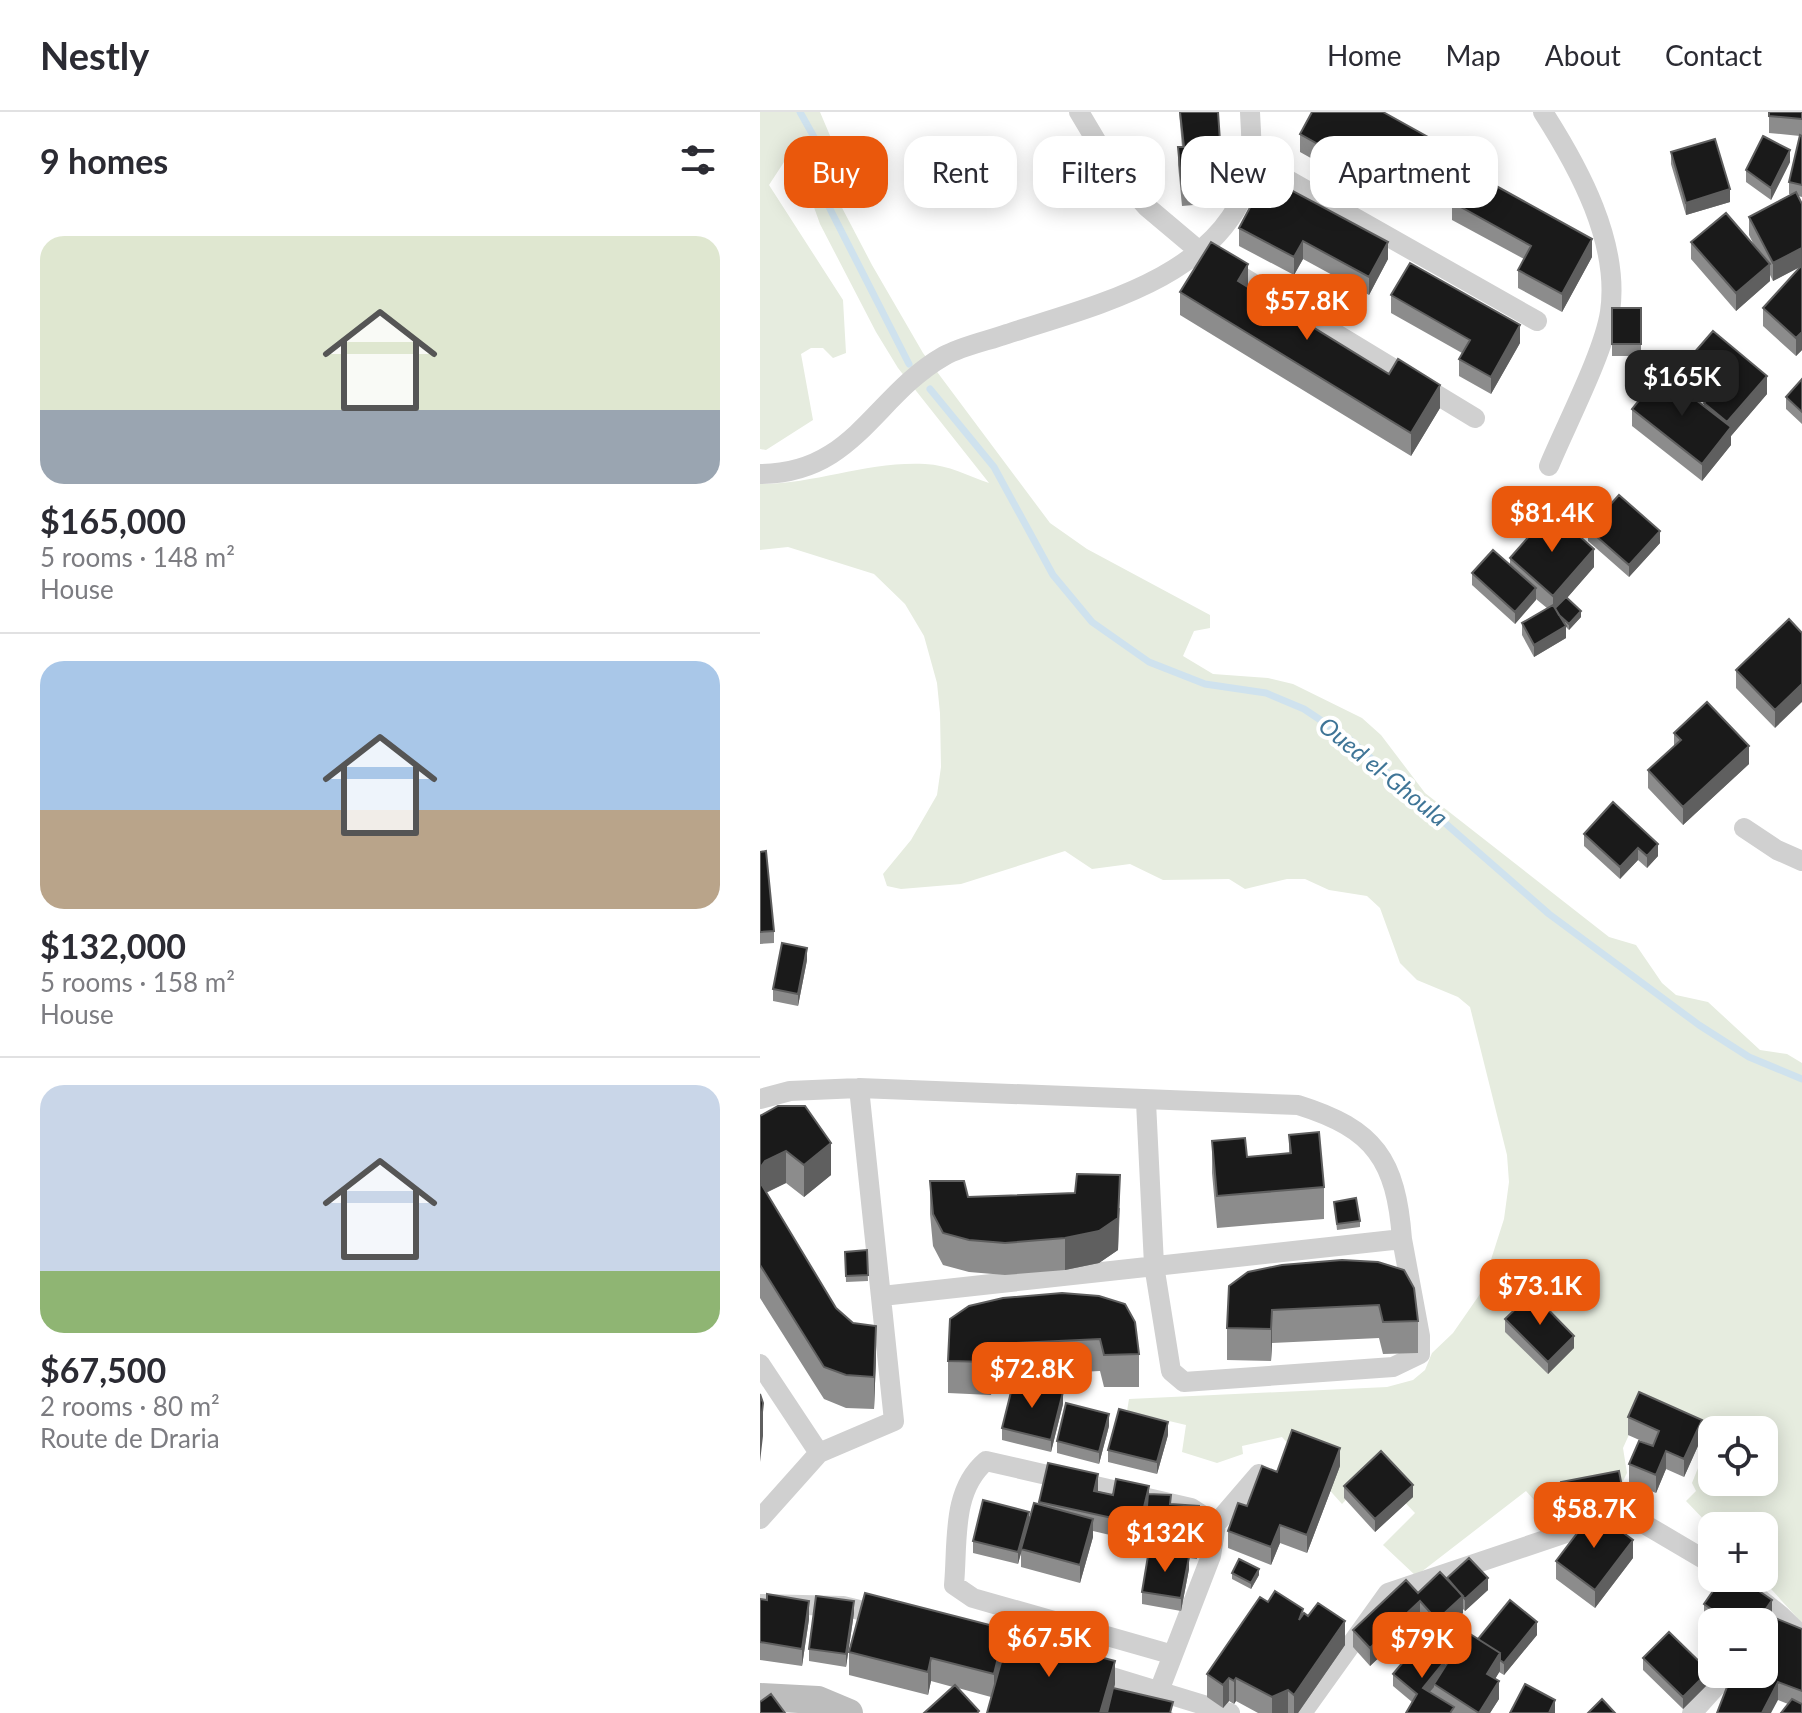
<!DOCTYPE html>
<html lang="en">
<head>
<meta charset="utf-8">
<style>
	body { margin:0; font-family:Lato,sans-serif; background:#f7f7f7; color:#2b2b33; height:100vh; display:flex; flex-direction:column; font-size:30px; white-space:nowrap }
	* { box-sizing:border-box; margin:0 }
	p { font-size:26px; color:#7c7c81 }
	.icon { flex:none; width:44px; height:44px; fill:none; stroke:currentColor; stroke-width:2; stroke-linecap:round; stroke-linejoin:round }
	.map { position:relative; flex:1; overflow:hidden }
	.side { display:flex; flex-direction:column; background:#fff; width:760px }
	.side>* { flex:none }
	.banner { position:absolute; left:24px; top:24px; width:760px; height:72px; display:flex; gap:16px }
	.buttons { position:absolute; left:938px; top:1304px; display:grid; gap:16px }
	.buttons a { display:grid; place-items:center; width:80px; height:80px; border-radius:16px; background:#fff; box-shadow:0 4px 20px #0003; font-size:40px }
	.price { position:absolute; translate:-50% -68px; padding:0 18px; border-radius:16px; background:#ea580c; color:#fff; font-size:26px; line-height:52px; filter:drop-shadow(0 2px 4px #0008) }
	.price::after { content:''; position:absolute; left:50%; top:48px; width:24px; height:18px; margin-left:-12px; background:inherit; clip-path:polygon(0 0,100% 0,50% 100%) }
	.price.active { background:#222; color:#fff }
	ul { padding:0; list-style:none }
	li { display:grid; align-content:center; gap:16px; height:424px; padding:0 40px }
	li+li { border-top:2px solid #e1e1e2 }
	li span { display:grid; place-items:center; height:248px; border-radius:24px; color:#555 }
	li>.icon { margin-inline-start:auto }
	span .icon { width:144px; height:144px; fill:#fffc; stroke-width:1 }
	li b { font-size:34px }
	h2 { display:flex; justify-content:space-between; align-items:center; height:96px; padding:0 40px; font-size:34px }
	.pill { padding:0 28px; border-radius:24px; background:#fff; box-shadow:0 4px 20px #0003; font-size:28px; line-height:72px }
	.pill.active { background:#ea580c; color:#fff }
	header { display:flex; align-items:center; gap:48px; box-sizing:border-box; height:112px; padding:0 40px; background:#fff; border-bottom:2px solid #e1e1e2 }
	header strong { font-size:38px }
	nav { display:flex; gap:44px; margin-inline-start:auto; font-size:28px }
	main { display:flex; flex:1; min-height:0 }
	.map>svg:first-child { display:block }
	.green { fill:#e6ecdf; fill-rule:evenodd }
	.lines { fill:none; stroke-linecap:round; stroke-linejoin:round }
	.stream { stroke:#cfe2ee; stroke-width:7 }
	.street { stroke:#d0d0d0; stroke-width:20 }
	.secondary { stroke:#bdbdbd; stroke-width:28 }
	.wall { fill:#8c8c8c }
	.shaded-wall { fill:#5f5f5f }
	.building { fill:#1a1a1a; stroke:#5f5f5f; stroke-width:2 }
	.labels { text-anchor:middle; stroke-width:8; stroke-linejoin:round; paint-order:stroke }
	.water-label { font-size:24px; font-style:italic; fill:#3f7597; stroke:#fff }
</style>
</head>
<body>
<header>
<strong>Nestly</strong>
<nav><a>Home</a><a>Map</a><a>About</a><a>Contact</a></nav>
</header>
<main>
<section class="side">
<h2>9 homes<svg class="icon" aria-label="filters" viewBox="0 0 24 24"><path d="M4 7h16M4 17h16"/><circle cx="9" cy="7" r="2"/><circle cx="15" cy="17" r="2"/></svg></h2>
<ul>
<li><span style="background:linear-gradient(#dfe7d0 70%,#9aa5b1 0)"><svg class="icon" aria-label="home" viewBox="0 0 24 24"><path d="M3 11l9-7 9 7M6 9v11h12V9"/></svg></span><div><b>$165,000</b><p>5 rooms · 148 m²</p><p>House</p></div></li>
<li><span style="background:linear-gradient(#a9c7e8 60%,#b9a48a 0)"><svg class="icon" aria-label="home" viewBox="0 0 24 24"><path d="M3 11l9-7 9 7M6 9v11h12V9"/></svg></span><div><b>$132,000</b><p>5 rooms · 158 m²</p><p>House</p></div></li>
<li><span style="background:linear-gradient(#c9d6e8 75%,#8fb573 0)"><svg class="icon" aria-label="home" viewBox="0 0 24 24"><path d="M3 11l9-7 9 7M6 9v11h12V9"/></svg></span><div><b>$67,500</b><p>2 rooms · 80 m²</p><p>Route de Draria</p></div></li>
</ul>
</section>
<div class="map">
<svg width="1042" height="1601" viewBox="0 0 1042 1601">
	<rect width="100%" height="100%" fill="#fff"/>
	<path class="green" d="M0,0H60L71,26L79,90L112,153L163,241L290,411L327,437L450,503V516L434,519L423,544L453,562L508,566L533,572L602,606L621,623L665,681L849,825L876,833L902,871L916,883L948,890L1000,938L1027,942L1042,951V1511L1001,1466H1004V1414L952,1416L926,1389L936,1379L932,1371L946,1336L877,1305L863,1336L867,1361L855,1385L810,1402L803,1395L791,1407L766,1379L656,1464L623,1433L655,1401L614,1358L582,1392L522,1325L482,1334L483,1342L457,1351L422,1340L426,1313L367,1299L369,1287L627,1275L653,1268L665,1258L672,1241L693,1221L720,1182L744,1107L749,1070L747,1043L710,895L698,885L657,868L640,851L620,796L607,784L569,778L545,767H527L485,777L469,767L403,768L370,752L332,757L305,739L201,772L141,777L127,774L123,762L151,728L177,683L181,655L180,601L177,571L164,524L145,492L114,462L28,435L0,438V372C55,372 109,349 165,352C189,353 208,364 229,371L138,256L116,220L60,112L36,45L26,47L9,73L83,188L86,241L73,246L63,236H51L41,242L53,308L6,338L0,337ZM952,1318H1004V1370H952Z"/>
	<g class="lines">
		<path class="stream" d="M40,0L54,25L67,91L149,252
			M170,277L234,355L293,463L332,510L389,550L445,572L506,581L544,597L589,627L789,802L939,913L989,945L1042,967"/>
		<path class="street" d="M319,0L353,57L387,95L438,138L715,306
			M783,0C819,56 860,131 850,200C844,240 806,313 789,354
			M491,47L777,209
			M0,362C94,362 114,284 184,244C202,234 227,229 247,222C329,195 455,167 487,73C494,50 491,23 490,0
			M984,716L1017,738L1042,749
			M0,987L30,979L99,976L538,993C615,1017 636,1048 642,1127L122,1184
			M386,990L394,1153L411,1259L424,1270L633,1255L660,1242V1224L642,1127
			M0,1252L59,1341
			M0,1407L59,1341L134,1309L99,976
			M974,1466L1020,1503
			M0,1492L83,1494L124,1504
			M1004,1521L1020,1503L1042,1524
			M410,1542L213,1486L194,1473C198,1430 191,1379 226,1349L431,1396L456,1412
			M329,1558L470,1601
			M399,1579L451,1444L456,1412L499,1362
			M542,1601L628,1481L806,1421L879,1409L952,1452
			M932,1601L967,1562"/>
		<path class="secondary" d="M0,1585L58,1588L89,1601"/>
	</g>
	<path class="wall" d="M419,0H458L460,29V46L454,47L457,73V91L422,94L418,53V35H422Z
		M1009,0H1042V85L1038,84L1042,92V238L1036,244L1003,214V196L1041,154L1013,169L1010,163V169L976,199L931,147V130L966,101L994,133L989,123V105L1031,82H1029V70L1040,24L1009,21Z
		M540,22L693,57L672,93L601,53L592,69L540,40Z
		M911,40L970,90L926,103L911,52Z
		M1030,50L1011,88L986,70V58Z
		M692,90L832,145L802,200L758,176V158L764,147L692,108Z
		M479,116L628,147L609,183L543,147L534,163L479,134Z
		M488,175L680,296L651,344L420,203V180Z
		M631,183L760,231L731,282L699,264V247L702,241L631,201Z
		M852,196H881V244H852Z
		M927,249L1007,282L971,324V333L942,369L872,314V297L944,295V291L949,285L927,267Z
		M1042,267V312L1026,297V285Z
		M828,417L900,431L869,465L828,429Z
		M750,446L834,455L807,486L821,505L809,518L806,515V526L774,545L762,523V511L787,496L776,487L755,512L712,473V461L750,452Z
		M1029,507L1015,616L976,576V558Z
		M914,621L989,652L923,713L888,676V658L914,635Z
		M853,690L898,744L887,756L878,748L860,767L824,734V722Z
		M0,740L14,819V831L0,832Z
		M47,848L38,894L13,889V877Z
		M0,1004L71,1063L44,1085L26,1071L6,1081L76,1196L116,1246L114,1297L86,1296L64,1287L0,1186Z
		M529,1023L564,1075V1107L457,1116L452,1061V1029L487,1045L529,1041Z
		M170,1069L208,1085L360,1096L358,1138L339,1151L305,1158L245,1163L209,1160L183,1153L173,1134L170,1102Z
		M574,1090L600,1109V1115L577,1118Z
		M107,1138L108,1169L86,1170L85,1140Z
		M522,1153L658,1209V1241L623,1242L619,1226L512,1231L511,1249L467,1248V1216Z
		M243,1186L379,1242V1275H344L340,1259L233,1264L231,1283L188,1281V1249Z
		M745,1207L814,1236L788,1262L745,1220Z
		M303,1292L291,1340L242,1328V1316Z
		M868,1305L942,1325L924,1365L906,1357L896,1381L869,1370V1352L893,1334L868,1323Z
		M349,1314L339,1352L297,1341V1329Z
		M408,1323L397,1362L348,1350V1338Z
		M580,1354L547,1441L520,1431L511,1453L468,1436V1419L487,1394L517,1360Z
		M801,1370L865,1391V1404L845,1407L873,1446L835,1496L796,1467V1449L825,1411L807,1414L801,1382Z
		M584,1374L653,1385L615,1420L584,1386Z
		M338,1379L353,1383L389,1382L439,1406L437,1447L429,1446V1457L421,1499L382,1492V1480L388,1443H384L386,1403L380,1430L333,1419V1425L320,1471L261,1455V1441L258,1452L213,1441V1429L269,1410L279,1392V1390Z
		M472,1461L499,1463L491,1477L472,1467Z
		M687,1466L728,1478L705,1499L703,1497V1501L677,1525L660,1507L610,1554L593,1535V1518L658,1481Z
		M0,1487L7,1488L49,1507L42,1554L0,1548Z
		M508,1490L543,1502L585,1533L538,1601H498L476,1589L474,1592L469,1589L463,1596L447,1585V1562Z
		M944,1492L1012,1500L1004,1513V1510H952L944,1505Z
		M94,1501L86,1555L49,1549V1537Z
		M1042,1517V1601L1028,1592L1018,1588L1006,1530Z
		M777,1523L744,1563L739,1560L735,1567L739,1587L730,1601H646L652,1590L633,1574V1562L685,1555L718,1527Z
		M245,1534L355,1572L354,1576L413,1601L231,1585L198,1576L219,1601L193,1575L171,1569L168,1583L89,1563V1540Z
		M883,1546L949,1571L923,1597L883,1558Z"/>
	<path class="shaded-wall" d="M601,35V53L592,69V51Z
		M1030,38V50L1011,88V76Z
		M693,39V57L672,93V75Z
		M970,77V90L926,103V91Z
		M832,127V145L802,200V182Z
		M543,129V147L534,163V145Z
		M628,130V147L609,183V165Z
		M1042,136V154L1013,169V151Z
		M488,152V175L478,169Z
		M1010,152V169L976,199V181Z
		M760,213V231L731,282V265Z
		M1042,220V238L1036,244V226Z
		M1007,264V282L971,324V333L942,369V352L967,319V310Z
		M680,273V296L651,344V321Z
		M900,419V431L869,465V453Z
		M834,437V455L793,502V484Z
		M776,476V488L755,512V500Z
		M821,499V505L809,518V512Z
		M806,514V526L774,545V533Z
		M1042,572V590L1015,616V598Z
		M989,634V652L923,713V695Z
		M898,732V744L887,756V744Z
		M878,736V748L860,767V755Z
		M47,836V848L38,894V882Z
		M71,1031V1063L44,1085V1053Z
		M26,1039V1071L5,1081L0,1088V1056L5,1049Z
		M360,1063L358,1138L339,1151L305,1158V1126Z
		M512,1198V1231L511,1249V1217Z
		M116,1214V1246L114,1297V1265Z
		M814,1224V1236L788,1262V1250Z
		M233,1232V1264L231,1283V1250Z
		M303,1280V1292L291,1340V1328Z
		M3,1291V1324L0,1350V1318Z
		M349,1302V1314L339,1352V1340Z
		M942,1308V1325L924,1365V1347Z
		M408,1310V1323L397,1362V1350Z
		M580,1336V1354L547,1441V1423Z
		M906,1339V1357L896,1381V1363Z
		M338,1362V1380L334,1379Z
		M653,1373V1385L615,1420V1407Z
		M389,1374V1392L380,1430V1412Z
		M269,1400V1412L258,1452V1440Z
		M333,1407V1425L320,1471V1453Z
		M520,1413V1431L511,1453V1435Z
		M873,1428V1446L835,1496V1478Z
		M429,1445V1457L421,1499V1486Z
		M499,1457V1463L491,1477V1471Z
		M728,1466V1478L705,1499V1487Z
		M703,1484V1501L677,1525V1508Z
		M1012,1488V1500L1004,1513V1510H997Z
		M49,1489V1507L42,1554V1537Z
		M94,1489V1501L86,1555V1542Z
		M660,1489V1507L610,1554V1536Z
		M585,1509V1533L538,1601H534V1583Z
		M777,1510V1523L744,1563V1551Z
		M245,1517V1540L234,1585V1562Z
		M740,1541V1559L727,1580V1562Z
		M171,1546V1569L168,1583V1560Z
		M355,1549V1572L347,1601H340Z
		M685,1549V1561L674,1572V1575L663,1588V1576Z
		M949,1559V1571L923,1597V1585Z
		M469,1566V1589L463,1596V1573Z
		M476,1566V1589L474,1592V1569Z
		M739,1569V1587L730,1601H719Z
		M1018,1570V1588L1011,1601H1002Z
		M528,1578V1601H512V1585Z
		M795,1588V1601H789Z"/>
	<path class="building" d="M420,0H458L460,29H452L457,73L422,76L418,35H424Z
		M552,0H623L693,39L672,75L601,35L592,51L540,22Z
		M1009,0H1042V7L1009,4Z
		M1040,23L1042,24V73L1029,70Z
		M1003,24L1030,38L1011,76L986,58Z
		M955,27L970,77L926,91L911,40Z
		M709,59L832,127L802,182L758,158L771,134L692,90Z
		M504,69L516,75L518,71L628,130L609,165L543,129L534,145L479,116Z
		M1036,80L1042,92V136L1013,151L989,105Z
		M966,101L1010,152L976,181L931,130Z
		M451,130L488,152L478,169L629,262L638,247L680,273L651,321L420,180Z
		M650,151L760,213L731,265L699,247L710,228L631,183Z
		M1042,153V220L1036,226L1003,196Z
		M852,196H881V232H852Z
		M953,219L1007,264L967,310L944,291L957,275L927,249Z
		M901,261L971,315L942,352L872,297Z
		M1042,267V300L1026,285Z
		M859,383L900,419L869,453L828,417Z
		M791,399L834,437L793,484L750,446Z
		M733,438L776,476L755,500L712,461Z
		M806,485L821,499L809,512L799,503L795,496Z
		M793,493L806,514L774,533L762,511Z
		M1029,507L1042,521V572L1015,598L976,558Z
		M947,590L989,634L923,695L888,658L921,628L914,621Z
		M853,690L898,732L887,744L878,736L860,755L824,722Z
		M6,739L14,819L0,820V740Z
		M22,831L47,836L38,882L13,877Z
		M18,994H45L71,1031L44,1053L26,1039L5,1049L0,1056V1004Z
		M559,1020L564,1075L457,1084L452,1029L485,1026L487,1045L531,1041L529,1023Z
		M317,1062L360,1063L358,1106L339,1119L305,1126L245,1131L209,1128L183,1121L173,1102L170,1069H204L208,1085L315,1081Z
		M0,1070L76,1196L93,1211L116,1214L114,1265L86,1263L64,1255L0,1153Z
		M596,1086L600,1109L577,1112L574,1090Z
		M107,1138L108,1163L86,1164L85,1140Z
		M582,1148L618,1150L644,1158L654,1176L658,1209L623,1210L619,1193L512,1198L511,1217L467,1216L469,1174L488,1160L522,1153Z
		M302,1181L339,1184L365,1192L375,1210L379,1242L344,1243L340,1227L233,1232L231,1250L188,1249L190,1207L209,1194L243,1186Z
		M772,1181L814,1224L788,1250L745,1207Z
		M254,1268L303,1280L291,1328L242,1316Z
		M879,1280L942,1308L924,1347L906,1339L896,1363L869,1352L879,1329L893,1334L899,1319L868,1305Z
		M0,1282L3,1291L0,1318Z
		M306,1291L349,1302L339,1340L297,1329Z
		M359,1297L408,1310L397,1350L348,1338Z
		M532,1318L580,1336L547,1423L520,1413L511,1435L468,1419L478,1391L487,1394L502,1354L517,1360Z
		M621,1339L653,1373L615,1407L584,1374Z
		M288,1351L338,1362L334,1379L353,1383L356,1367L389,1374L380,1412L279,1390Z
		M859,1359L865,1391L807,1402L801,1370Z
		M388,1382L411,1383L410,1392L439,1394L437,1435L384,1431Z
		M223,1388L269,1400L258,1440L213,1429Z
		M274,1391L333,1407L320,1453L261,1437Z
		M834,1399L873,1428L835,1478L796,1449Z
		M389,1438L429,1445L421,1486L382,1480Z
		M709,1446L728,1466L705,1487L687,1466Z
		M479,1447L499,1457L491,1471L472,1461Z
		M680,1460L703,1484L677,1508L660,1489L610,1536L593,1518L646,1468L658,1481Z
		M962,1466H980L1012,1488L997,1510H970L944,1492Z
		M515,1479L543,1497L539,1508L544,1501L548,1504L558,1491L585,1509L534,1583L528,1578L512,1585L476,1566L474,1569L469,1566L463,1573L447,1562L500,1485L508,1490Z
		M105,1481L245,1517L234,1562L171,1546L168,1560L89,1540Z
		M7,1482L49,1489L42,1537L0,1530V1487L7,1488Z
		M56,1484L94,1489L86,1542L49,1537Z
		M750,1488L777,1510L744,1551L740,1548V1541L718,1527Z
		M1015,1506L1042,1517V1579L1018,1570L1002,1601H957L972,1562H1004V1529L1006,1530Z
		M707,1520L740,1541L727,1562L739,1569L719,1601L674,1572Z
		M909,1520L949,1559L923,1585L883,1546Z
		M249,1521L355,1549L340,1601H227Z
		M660,1530L685,1549L663,1576L694,1595L690,1601H646L657,1582L633,1562Z
		M765,1572L795,1588L789,1601H750Z
		M195,1573L219,1599L217,1601H164Z
		M353,1576L413,1590L410,1601H347Z
		M11,1582L25,1601H0V1590Z
		M842,1587L855,1601H828Z
		M1032,1587L1042,1592V1601H1021Z"/>
	<g class="labels">
		<g class="water-label">
			<text transform="translate(623 660) rotate(39)" y="8">Oued el-Ghoula</text>
		</g>
	</g>
</svg>
<div class="buttons">
<a><svg class="icon" aria-label="locate" viewBox="0 0 24 24"><circle cx="12" cy="12" r="6"/><path d="M12 2v4M12 18v4M2 12h4M18 12h4"/></svg></a>
<a>+</a>
<a>−</a>
</div>
<b class="price" style="left:547px;top:230px">$57.8K</b>
<b class="price active" style="left:922px;top:306px">$165K</b>
<b class="price" style="left:792px;top:442px">$81.4K</b>
<b class="price" style="left:780px;top:1215px">$73.1K</b>
<b class="price" style="left:272px;top:1298px">$72.8K</b>
<b class="price" style="left:834px;top:1438px">$58.7K</b>
<b class="price" style="left:405px;top:1462px">$132K</b>
<b class="price" style="left:289px;top:1567px">$67.5K</b>
<b class="price" style="left:662px;top:1568px">$79K</b>
<div class="banner">
<a class="pill active">Buy</a>
<a class="pill">Rent</a>
<a class="pill">Filters</a>
<a class="pill">New</a>
<a class="pill">Apartment</a>
</div>
</div>
</main>
</body>
</html>
